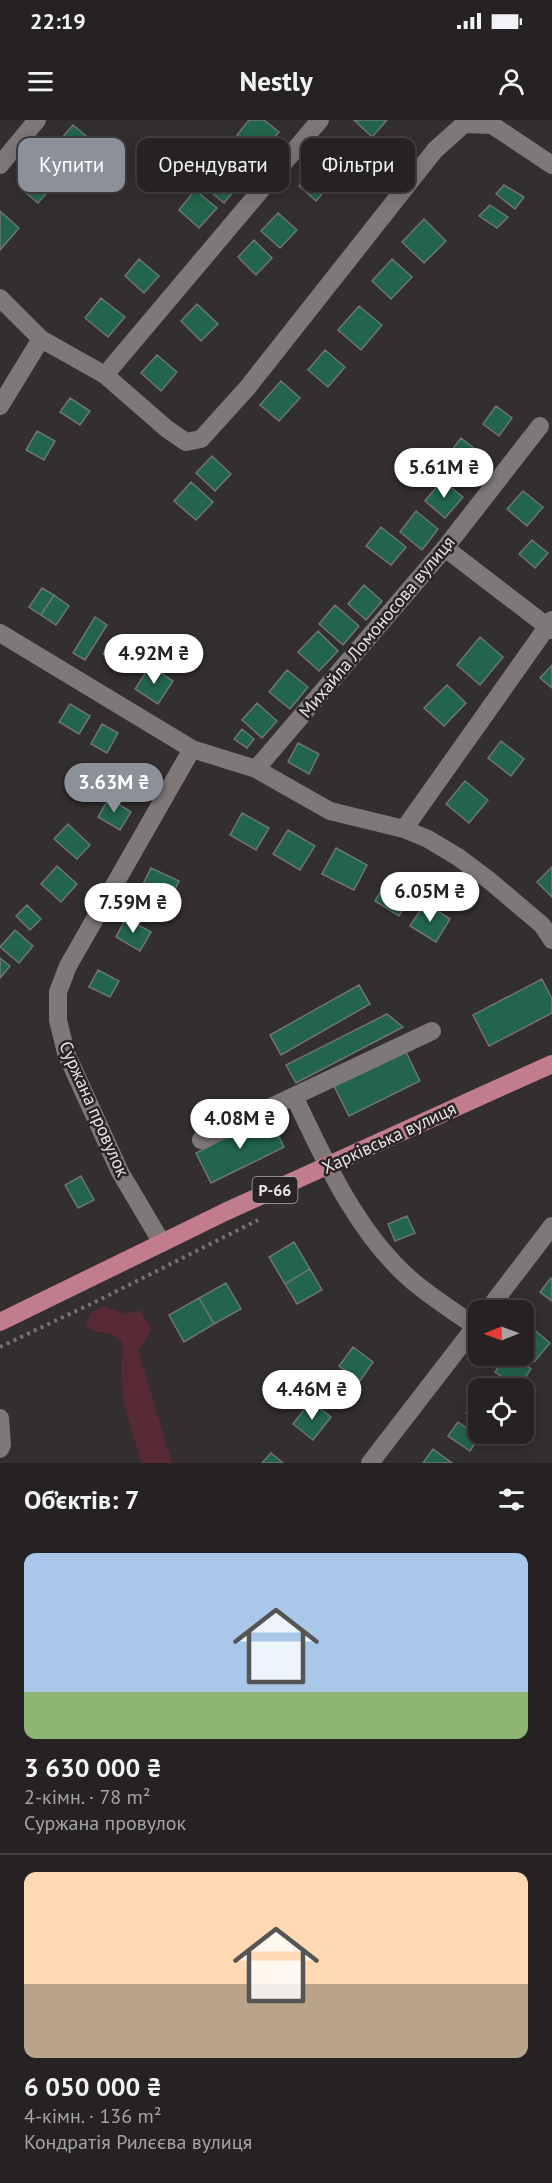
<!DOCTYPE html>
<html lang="uk">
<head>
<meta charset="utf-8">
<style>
	body { margin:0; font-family:"PT Sans",sans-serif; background:#2e2a2b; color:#f1f3f6; height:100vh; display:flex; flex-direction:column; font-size:22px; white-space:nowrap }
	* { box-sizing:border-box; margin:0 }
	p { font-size:20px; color:#a4a4a6 }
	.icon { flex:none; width:33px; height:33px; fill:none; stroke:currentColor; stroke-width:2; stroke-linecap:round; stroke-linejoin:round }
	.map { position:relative; height:1343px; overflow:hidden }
	.side { display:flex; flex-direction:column; background:#262223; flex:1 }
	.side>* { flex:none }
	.banner { position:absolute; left:18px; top:18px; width:516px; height:54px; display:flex; gap:12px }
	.needle { width:39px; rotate:269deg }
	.buttons { position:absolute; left:468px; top:1180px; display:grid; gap:12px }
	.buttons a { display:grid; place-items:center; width:66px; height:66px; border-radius:12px; background:#262223; box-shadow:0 3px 15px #0003,0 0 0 2px #423f41; font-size:30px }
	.price { position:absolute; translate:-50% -51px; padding:0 14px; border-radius:21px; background:#fff; color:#222; font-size:20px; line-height:39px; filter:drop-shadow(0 2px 3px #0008) }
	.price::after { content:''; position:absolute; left:50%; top:36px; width:18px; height:14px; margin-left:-9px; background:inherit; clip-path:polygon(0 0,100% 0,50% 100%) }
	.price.selected { background:#8c9099; color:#fff }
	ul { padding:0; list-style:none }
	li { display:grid; align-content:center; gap:12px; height:318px; padding:0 24px }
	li+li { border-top:2px solid #423f41 }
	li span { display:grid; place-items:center; height:186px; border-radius:12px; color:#555 }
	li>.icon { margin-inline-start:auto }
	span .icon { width:108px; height:108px; fill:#fffc; stroke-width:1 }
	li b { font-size:26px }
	h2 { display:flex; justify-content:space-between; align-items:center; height:72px; padding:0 24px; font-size:26px }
	.pill { padding:0 21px; border-radius:12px; background:#262223; box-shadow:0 3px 15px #0003,0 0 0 2px #423f41; font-size:21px; line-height:54px }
	.pill.selected { background:#8c9099; color:#fff }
	.status { display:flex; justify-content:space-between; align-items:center; height:42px; padding:0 30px; background:#262223; direction:ltr }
	.status svg { height:16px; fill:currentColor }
	header { display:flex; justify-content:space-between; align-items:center; height:78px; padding:0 24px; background:#262223; font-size:27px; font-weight:700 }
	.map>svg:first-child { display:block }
	.green { fill:#582a35 }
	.building { fill:#23654c; stroke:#6f7572; stroke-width:1.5 }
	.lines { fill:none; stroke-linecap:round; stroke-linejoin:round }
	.path { stroke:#777273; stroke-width:4; stroke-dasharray:3 4.5; stroke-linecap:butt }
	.minor { stroke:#7e7879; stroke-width:18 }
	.major { stroke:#c27d8d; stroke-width:18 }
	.labels { text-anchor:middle; stroke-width:5; stroke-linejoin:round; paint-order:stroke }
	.shield { fill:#292425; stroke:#aeaaab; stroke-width:1.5 }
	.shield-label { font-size:16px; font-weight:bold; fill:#e7e4e4 }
	.street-label { font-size:18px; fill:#e7e4e4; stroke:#292425 }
</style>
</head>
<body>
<div class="status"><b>22:19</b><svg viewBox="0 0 49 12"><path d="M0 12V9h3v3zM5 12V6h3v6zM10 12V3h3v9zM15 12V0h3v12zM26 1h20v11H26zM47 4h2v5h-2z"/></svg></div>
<header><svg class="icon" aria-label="menu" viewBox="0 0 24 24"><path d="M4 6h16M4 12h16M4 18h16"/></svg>Nestly<svg class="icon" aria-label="person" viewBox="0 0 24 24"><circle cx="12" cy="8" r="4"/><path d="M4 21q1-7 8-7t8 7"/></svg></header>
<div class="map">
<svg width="552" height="1343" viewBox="0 0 552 1343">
	<rect width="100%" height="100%" fill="#332e2f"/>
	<path class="green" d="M103,1186L126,1194L140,1190L152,1209L138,1230L172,1343H141L123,1281L121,1255L122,1222L111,1214L92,1211L86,1204L91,1192Z"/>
	<path class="building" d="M249,0H264L279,12L260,35L237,15Z
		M354,0H387L372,17Z
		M73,5L97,25L85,40L60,20Z
		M38,45L57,61L38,83L19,67Z
		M316,45L334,60L316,81L299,66Z
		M220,53L237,67L224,83L207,69Z
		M504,65L524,77L515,89L496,74Z
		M195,70L217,88L199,108L179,90Z
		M490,85L508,97L497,108L479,96Z
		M0,91L19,108L0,130Z
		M278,93L297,110L280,128L261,111Z
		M424,99L446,121L424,143L402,122Z
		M254,120L272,138L256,155L238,137Z
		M139,139L159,156L144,173L125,156Z
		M392,139L412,157L391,179L372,161Z
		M101,178L125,197L108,217L85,198Z
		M197,184L218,204L201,221L181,201Z
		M359,186L382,205L361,230L338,210Z
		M325,230L345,247L328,267L308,250Z
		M157,235L177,252L161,271L141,253Z
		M281,261L300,278L279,301L260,285Z
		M70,278L90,291L80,305L60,292Z
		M496,286L512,298L499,316L483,304Z
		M37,311L55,321L44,340L26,330Z
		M461,318L489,340L470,366L441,344Z
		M212,336L231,354L215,371L196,353Z
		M442,360L463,377L445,398L425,381Z
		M191,362L213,382L196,400L174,381Z
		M523,371L543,387L527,406L507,389Z
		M416,391L438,409L422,430L400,412Z
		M381,407L406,427L391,445L366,426Z
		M532,420L548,433L535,448L519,434Z
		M364,465L382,481L366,500L348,484Z
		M42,468L54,475L41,495L29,487Z
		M54,475L69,486L56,505L41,495Z
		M335,485L359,506L343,525L319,504Z
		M95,497L107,505L85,540L73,533Z
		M318,511L338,531L319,551L298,532Z
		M480,517L503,537L480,565L457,545Z
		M112,519L137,533L127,549L103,534Z
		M552,545V568L540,558Z
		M150,546L173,561L158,584L135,569Z
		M287,550L308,567L290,589L269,572Z
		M447,565L466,583L444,606L424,588Z
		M257,583L277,601L262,618L242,600Z
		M70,584L90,596L79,614L59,602Z
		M102,604L118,613L107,633L91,624Z
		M242,609L254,619L247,628L234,619Z
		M501,621L524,639L511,656L488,638Z
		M298,623L319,634L309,654L288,642Z
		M465,661L488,680L469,703L446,684Z
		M109,678L131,692L120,710L98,697Z
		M242,693L269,708L256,730L230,715Z
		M68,704L90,725L77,739L54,719Z
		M288,710L315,726L300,750L273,734Z
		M336,728L367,745L354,770L322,754Z
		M57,746L77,764L61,782L41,764Z
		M552,747V777L537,762Z
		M151,748L179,761L168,783L140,770Z
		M389,758L413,773L399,796L375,781Z
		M425,783L450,799L436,822L410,806Z
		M27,785L41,799L30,810L16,796Z
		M126,798L151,812L140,831L116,817Z
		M15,810L33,826L19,843L0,827Z
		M0,838L10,846L0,858Z
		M98,850L119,861L110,877L89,867Z
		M542,859L552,879V893L489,926L473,895Z
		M359,865L370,884L281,935L270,915Z
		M387,894L403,907L296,963L286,945Z
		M406,932L420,961L349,996L334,966Z
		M268,996L284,1027L211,1063L196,1033Z
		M81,1056L94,1080L78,1088L65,1065Z
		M407,1096L415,1113L395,1121L388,1104Z
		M294,1122L310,1149L285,1164L269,1137Z
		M310,1149L322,1170L297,1184L285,1164Z
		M551,1158L552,1159V1181L540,1172Z
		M226,1163L241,1189L214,1204L199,1178Z
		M199,1178L214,1204L184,1222L169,1195Z
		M524,1201L550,1223L534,1242L524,1234Z
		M353,1227L373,1242L360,1261L339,1246Z
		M505,1236H512L531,1249L518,1268L495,1252Z
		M478,1275V1302L466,1293Z
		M311,1281L331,1297L313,1320L293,1304Z
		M458,1302L479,1317L470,1331L448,1316Z
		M433,1329L452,1343H423Z
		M271,1333L283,1343H262Z"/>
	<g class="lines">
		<path class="path" d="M0,1227L97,1181L258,1100"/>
		<path class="minor" d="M0,45L37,0
			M0,178L41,219L105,255L167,309L186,322L201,319L248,267L435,30L464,4L492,5L552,45
			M105,255L320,0
			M0,286L41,219
			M445,428L552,510
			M0,513L192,629L256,649L330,691L404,709L428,719L458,737L490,761L542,805L552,820
			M256,649L445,428L540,306
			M404,709L552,500
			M294,976C324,1039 356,1111 409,1158C429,1176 454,1191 476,1207
			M201,1020L432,911
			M162,1123L120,1052L66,933L58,900V872L68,846L192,629
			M487,1191L552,1106
			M0,1298L2,1325L0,1329
			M370,1343L478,1203"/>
		<path class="major" d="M0,1202L227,1091L552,944"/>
	</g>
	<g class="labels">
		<rect class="shield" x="252.5" y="1057" width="45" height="26" rx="4.5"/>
		<g class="shield-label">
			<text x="275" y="1076">Р-66</text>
		</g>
		<g class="street-label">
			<text transform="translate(377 507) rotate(-50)" y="6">Михайла Ломоносова вулиця</text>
			<text transform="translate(94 989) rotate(66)" y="6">Суржана провулок</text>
			<text transform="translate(389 1018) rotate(-25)" y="6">Харківська вулиця</text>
		</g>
	</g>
</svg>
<div class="buttons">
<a><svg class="needle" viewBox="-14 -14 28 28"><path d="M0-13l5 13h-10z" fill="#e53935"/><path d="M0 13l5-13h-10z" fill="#a4a4a6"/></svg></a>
<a><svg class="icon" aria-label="locate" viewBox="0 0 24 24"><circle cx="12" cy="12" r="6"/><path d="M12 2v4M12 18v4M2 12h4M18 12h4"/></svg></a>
</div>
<b class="price" style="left:444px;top:379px">5.61M ₴</b>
<b class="price" style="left:154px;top:565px">4.92M ₴</b>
<b class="price selected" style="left:114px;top:694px">3.63M ₴</b>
<b class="price" style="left:430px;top:803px">6.05M ₴</b>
<b class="price" style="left:133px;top:814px">7.59M ₴</b>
<b class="price" style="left:240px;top:1030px">4.08M ₴</b>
<b class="price" style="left:312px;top:1301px">4.46M ₴</b>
<div class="banner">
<a class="pill selected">Купити</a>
<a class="pill">Орендувати</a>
<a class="pill">Фільтри</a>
</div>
</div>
<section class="side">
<h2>Об’єктів: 7<svg class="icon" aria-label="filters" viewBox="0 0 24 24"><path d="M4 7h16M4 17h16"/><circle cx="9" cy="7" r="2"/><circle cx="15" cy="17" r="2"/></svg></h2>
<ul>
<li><span style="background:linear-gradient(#a9c7e8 75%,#8fb573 0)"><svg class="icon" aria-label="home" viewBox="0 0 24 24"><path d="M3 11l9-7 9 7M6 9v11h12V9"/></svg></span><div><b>3 630 000 ₴</b><p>2-кімн. · 78 m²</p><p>Суржана провулок</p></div></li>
<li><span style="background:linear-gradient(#ffd9b3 60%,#b9a48a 0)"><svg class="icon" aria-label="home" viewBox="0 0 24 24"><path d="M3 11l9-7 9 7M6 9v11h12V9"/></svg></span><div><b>6 050 000 ₴</b><p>4-кімн. · 136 m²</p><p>Кондратія Рилєєва вулиця</p></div></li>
</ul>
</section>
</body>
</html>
